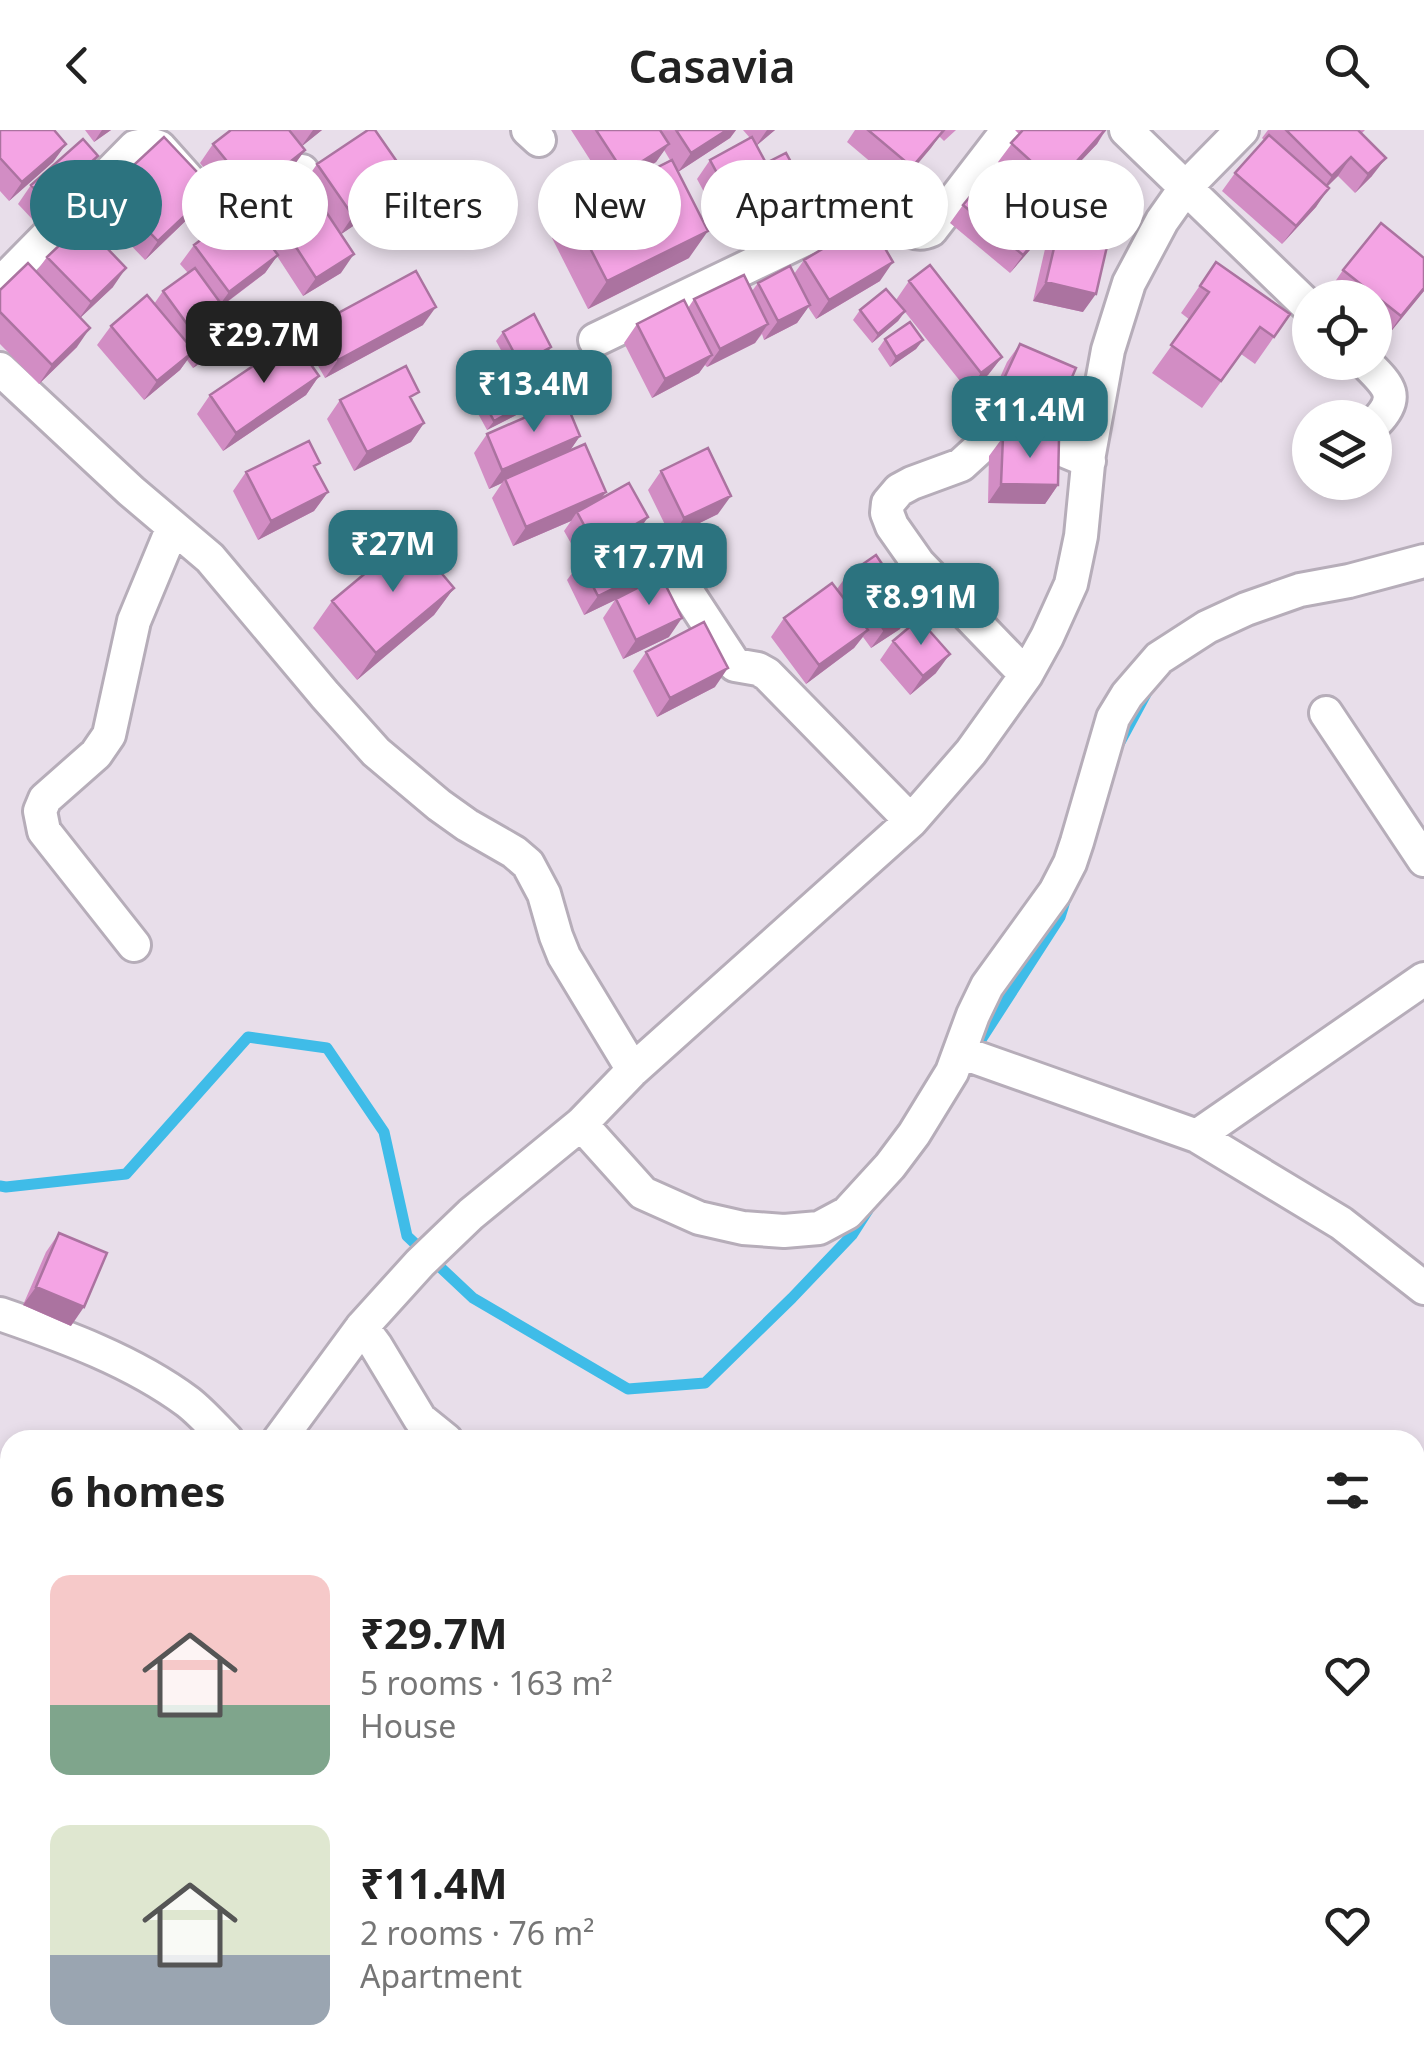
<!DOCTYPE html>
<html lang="en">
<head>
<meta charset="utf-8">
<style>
	body { margin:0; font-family:"Noto Sans",sans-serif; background:#f6f6f6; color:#222; height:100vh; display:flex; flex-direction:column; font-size:38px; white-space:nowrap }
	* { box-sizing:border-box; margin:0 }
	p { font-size:32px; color:#767676 }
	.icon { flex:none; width:55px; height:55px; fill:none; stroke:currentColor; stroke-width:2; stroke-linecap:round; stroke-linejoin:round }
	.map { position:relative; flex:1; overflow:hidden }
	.sheet { position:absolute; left:0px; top:1300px; width:1425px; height:640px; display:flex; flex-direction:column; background:#fff; border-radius:30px 30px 0 0; box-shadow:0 5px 15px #0003 }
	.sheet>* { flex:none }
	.guide { position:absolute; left:30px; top:30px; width:1365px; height:90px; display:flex; gap:20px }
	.fabs { position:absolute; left:1292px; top:150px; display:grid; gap:20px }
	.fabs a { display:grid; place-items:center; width:100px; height:100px; border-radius:50%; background:#fff; box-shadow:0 5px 15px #0003; font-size:50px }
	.price { position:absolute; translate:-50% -85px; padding:0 22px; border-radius:20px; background:#2c737f; color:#fff; font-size:32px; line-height:65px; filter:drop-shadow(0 2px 5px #0008) }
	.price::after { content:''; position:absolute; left:50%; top:60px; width:30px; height:22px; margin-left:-15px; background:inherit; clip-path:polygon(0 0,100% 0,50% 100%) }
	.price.selected { background:#222; color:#fff }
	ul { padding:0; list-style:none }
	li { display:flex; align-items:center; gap:30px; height:250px; padding:0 50px }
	li span { display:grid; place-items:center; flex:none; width:280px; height:200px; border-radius:20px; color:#555 }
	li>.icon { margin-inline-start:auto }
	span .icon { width:120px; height:120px; fill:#fffc; stroke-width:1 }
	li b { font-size:42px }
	h2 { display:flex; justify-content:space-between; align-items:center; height:120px; padding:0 50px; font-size:42px }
	.chip { padding:0 35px; border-radius:45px; background:#fff; box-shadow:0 5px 15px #0003; font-size:35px; line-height:90px }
	.chip.selected { background:#2c737f; color:#fff }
	header { display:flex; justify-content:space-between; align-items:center; height:130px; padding:0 50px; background:#fff; font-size:45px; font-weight:600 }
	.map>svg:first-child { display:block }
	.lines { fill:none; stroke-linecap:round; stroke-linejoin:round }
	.stream { stroke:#3fbce8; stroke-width:11 }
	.minor-casing { stroke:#b6adb9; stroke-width:38 }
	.minor { stroke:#fff; stroke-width:32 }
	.wall { fill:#d28dc4; fill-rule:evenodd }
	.shaded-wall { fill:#ab73a0 }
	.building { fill:#f4a4e4; stroke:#ab73a0; stroke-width:2.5 }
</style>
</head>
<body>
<header><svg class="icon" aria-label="back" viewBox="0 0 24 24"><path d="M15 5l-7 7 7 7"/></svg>Casavia<svg class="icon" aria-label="search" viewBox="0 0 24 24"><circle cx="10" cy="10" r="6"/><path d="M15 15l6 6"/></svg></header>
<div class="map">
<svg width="1424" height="1940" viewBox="0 0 1424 1940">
	<rect width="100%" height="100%" fill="#e8deea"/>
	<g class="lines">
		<path class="stream" d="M1119,614L1146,564
			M975,919L1060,787L1066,768
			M0,1056L6,1057L126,1044L248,907L327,918L384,1002L407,1106L473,1168L628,1259L705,1253L792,1168L852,1105L868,1080"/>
		<g class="minor-casing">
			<path id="minor" d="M528,0L539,10
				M1126,0L1310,178
				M0,154L135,17L149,14L159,17L225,91C235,94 242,94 251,89L302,41
				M595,210L872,77C896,80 905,112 931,100L1008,0
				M1365,232C1388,255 1402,266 1375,293
				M0,239L131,361L210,428L325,565L376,622L439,675L467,695L514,722L528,734L544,764L556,806L564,826L633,940
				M655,413L735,535L758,539L767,544L911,691
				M1026,545L918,433L892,396L887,383L888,373L899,360L912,353L961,335L996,303L1005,300L1024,304L1089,331
				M1326,583L1424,730
				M134,815L44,701L40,681L45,669L96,624L109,605L134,491L173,397
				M960,922L1197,1006L1341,1093L1424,1158
				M581,994L643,1063L699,1088L743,1098L784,1101L819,1098L847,1083L890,1036L914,1004L952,942L973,885L987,856L1055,762L1070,733L1077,712L1113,588L1127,565L1159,528L1207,497L1246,479L1300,460L1349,451L1424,431
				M1197,1006L1424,849
				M0,1184C64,1206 133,1231 188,1272C202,1283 215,1298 227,1310
				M362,1197L376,1216L420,1289L446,1310
				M279,1310L362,1197L420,1133L471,1084L581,994L633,940L911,691L971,622L1026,545L1047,507L1071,454L1081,406L1089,324L1108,220L1129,153L1162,91L1186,57L1242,0
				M0,1438L10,1443
				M1415,1799L1424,1791
				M630,1930L633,1940
				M1075,1930L1083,1940
				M8,1940L10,1927
				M430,1940L432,1930
				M1248,1940L1259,1930"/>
		</g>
		<use href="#minor" class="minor"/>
	</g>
	<path class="wall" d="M0,0L66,14L53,32L9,71L0,61Z
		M85,0H111L94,12Z
		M231,0H322L302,16L305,20L292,38L239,81L200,33L213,14Z
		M571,0H736L730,8L678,42L689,128L588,179L552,108L571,81L610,61ZM664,20L670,30L615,59L656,32Z
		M743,0H775L757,15L766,33L806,60L793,79L731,112L697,49L710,30L750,8Z
		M855,0H956L944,11L939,6L899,56L847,12Z
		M1015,0H1106L1097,14L1042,72L998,32L1019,4Z
		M1268,0H1365L1361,4L1372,46L1355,63L1338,46L1327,56L1316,77L1282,114L1222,61L1235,43L1264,10L1262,8Z
		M98,26L85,45L33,90L18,74L31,55Z
		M317,34L396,67L341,104V143L303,166L277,126L265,143L222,176L225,216L193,238L187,230L180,240L144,270L97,215L111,196L154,174L163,161L188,143L180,134L194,115L266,108L259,98L272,80L307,58L304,53Z
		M108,59L200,77L145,130L95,78Z
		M963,75L1056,87L1042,106L1010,143L950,93Z
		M1058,101L1083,182L1033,171L1045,119Z
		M47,127L113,157L80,188L77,217L39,254L0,214V160L36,142Z
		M1424,128V161L1388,205L1375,195V168H1341L1330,159L1343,140Z
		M804,130L880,151L816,189L808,177L797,193L764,210L762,204L755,213L707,237L705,235L699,243L652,268L624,213L637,194L688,178L694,169L752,161L758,153L794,144Z
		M1216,132L1290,184L1255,234L1241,224L1202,278L1152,243L1190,190L1181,183Z
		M909,151L1002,227L988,245L968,261L905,182L898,191L872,213L853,190L860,180L896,170Z
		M318,194L423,195L325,248L305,213Z
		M503,202L551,217L545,226L516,242L532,270L526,280L487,300L470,269L477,259L512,240L496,211Z
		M885,209L923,210L916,219L890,237L878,219Z
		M1020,214L1045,298L988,274L1007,232Z
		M319,246L306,265L223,321L197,284L210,265Z
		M340,270L412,271L424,293L411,312L354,341L327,289Z
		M487,304L580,306L570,320L606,362L602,368L648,387L635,406L631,408L635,460L669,507L623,529L603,488L615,470L584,485L567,450L581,431L564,401L571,391L513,416L492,368L502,353L489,359L474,323Z
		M1003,307L1058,355L1045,374L988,373L989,326Z
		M315,339L328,362L314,381L258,410L233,361L246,342Z
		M661,341L718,384L671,407L648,360Z
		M847,445L900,499L871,518L863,507L854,518L806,554L771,507L784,488L837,459Z
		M454,458L434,485L357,550L313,498L332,471Z
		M893,511L936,543L910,565L880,530Z
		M646,522L715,557L657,587L633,541Z
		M59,1103L71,1196L23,1175L46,1122Z"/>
	<path class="shaded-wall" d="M102,0H111L94,12Z
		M313,0H322L301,17Z
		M727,0H736L730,8L678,42L691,23Z
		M767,0H775L756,16Z
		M944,0L931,18L899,56L912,37Z
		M1105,0L1097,14L1042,72L1056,54Z
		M66,14L53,32L9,71L22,52Z
		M669,14L656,32L611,61L624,43Z
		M305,20L292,38L239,81L252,62Z
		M98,26L85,45L33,90L46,72Z
		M1351,27L1338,46L1319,65L1332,46Z
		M1386,28L1372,46L1355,63L1368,44Z
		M409,49L396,67L340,105L353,86Z
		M1329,58L1316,77L1282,114L1296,96Z
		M213,59L200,77L145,130L158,111Z
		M806,60L793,79L731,112L744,93Z
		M1056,87L1042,106L1010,143L1023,125Z
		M708,101L689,128L588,179L607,151Z
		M354,124L341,143L303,166L316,148Z
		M278,125L265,143L216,180L229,162Z
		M893,132L880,151L816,189L829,170Z
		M126,138L113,157L78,190L91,172Z
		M1046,152L1096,164L1083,182L1033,171Z
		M1424,158V161L1388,205L1401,186Z
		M810,175L797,193L764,210L778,191Z
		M436,177L423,195L325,248L338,230Z
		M905,181L898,191L872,213L878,204Z
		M768,194L755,213L707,237L720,219Z
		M238,197L225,216L193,238L206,220Z
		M90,198L77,217L39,254L52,235Z
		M923,210L916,219L890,237L896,227Z
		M551,217L545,226L514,243L520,234Z
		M194,221L180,240L144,270L157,251Z
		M712,225L699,243L652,268L665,249Z
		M1002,227L988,245L968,261L981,243Z
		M319,246L306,265L223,321L236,303Z
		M1001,255L1058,279L1045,298L988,274Z
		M532,270L526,280L487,300L494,291Z
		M424,293L411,312L354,341L367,322Z
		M580,306L567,325L505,349L502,353L489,359L502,340Z
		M1001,354L1058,355L1045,374L988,373Z
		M328,362L314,381L258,410L271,391Z
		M606,362L592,381L577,382L571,391L513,416L526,397Z
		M731,366L718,384L671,407L684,388Z
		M648,387L635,406L583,436L596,417Z
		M647,442L634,461L584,485L598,466Z
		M454,458L434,485L357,550L376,523Z
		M913,480L900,499L871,518L884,500Z
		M682,488L669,507L623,529L636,510Z
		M868,500L854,518L806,554L819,535Z
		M950,524L936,543L910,565L923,546Z
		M728,538L715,557L657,587L670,568Z
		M36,1157L84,1177L71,1196L23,1175Z"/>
	<path class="building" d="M0,0H54L66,14L22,52L0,28Z
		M231,0H289L305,20L252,62L213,14Z
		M368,0H375L409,49L353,86L317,34Z
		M596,0H660L669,14L624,43Z
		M676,0H727L691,23Z
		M868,0H944L912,37Z
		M1023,0H1105L1056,54L1011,13Z
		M1286,0H1358L1386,28L1368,44L1351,27L1332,46Z
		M1269,5L1329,58L1296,96L1235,43Z
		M164,7L213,59L158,111L108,59Z
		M752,7L766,33L786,23L806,60L744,93L710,30Z
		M83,9L98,26L46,72L31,55Z
		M672,30L708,101L607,151L571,81Z
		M995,36L1056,87L1023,125L963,75Z
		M309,56L354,124L316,148L272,80Z
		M243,78L278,125L229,162L194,115Z
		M869,91L893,132L829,170L804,130Z
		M83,93L126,138L91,172L47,127Z
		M1381,93L1424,128V158L1401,186L1343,140Z
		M1058,101L1108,112L1096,164L1046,152Z
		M1216,132L1290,184L1274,207L1260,197L1221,251L1171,215L1209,162L1200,156Z
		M28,133L90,198L52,235L0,182V160Z
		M930,135L1002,227L981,243L909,151Z
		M790,136L810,175L778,191L758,153Z
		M195,138L238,197L206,220L163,161Z
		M416,141L436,177L338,230L318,194Z
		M744,145L768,194L720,219L694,169Z
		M886,159L905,181L878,204L860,180Z
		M147,165L194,221L157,251L111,196Z
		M684,170L712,225L665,249L637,194Z
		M534,184L551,217L520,234L503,202Z
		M910,192L923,210L896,227L885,209Z
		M293,209L319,246L236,303L210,265Z
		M1020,214L1076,238L1058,279L1001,255Z
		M406,236L419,262L410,267L424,293L367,322L340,270Z
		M514,239L532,270L494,291L477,259Z
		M565,270L580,306L502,340L487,304Z
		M1003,307L1059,308L1058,355L1001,354Z
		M309,311L320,333L314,336L328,362L271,391L246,342Z
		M585,314L606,362L526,397L505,349Z
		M708,318L731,366L684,388L661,341Z
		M629,353L648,387L596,417L577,382Z
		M410,406L454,458L376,523L332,471Z
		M631,407L647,442L598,466L580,431Z
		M876,425L913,480L884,500L847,445Z
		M661,446L682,488L636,510L616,469Z
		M832,453L868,500L819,535L784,488Z
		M919,489L950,524L923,546L893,511Z
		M704,492L728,538L670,568L646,522Z
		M59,1103L107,1123L84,1177L36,1157Z"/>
</svg>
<div class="fabs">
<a><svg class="icon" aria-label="locate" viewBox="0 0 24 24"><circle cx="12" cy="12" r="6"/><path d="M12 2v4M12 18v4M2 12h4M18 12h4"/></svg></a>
<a><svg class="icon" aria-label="layers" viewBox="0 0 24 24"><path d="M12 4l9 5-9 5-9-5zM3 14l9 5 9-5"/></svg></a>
</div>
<b class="price selected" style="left:264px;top:256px">₹29.7M</b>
<b class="price" style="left:534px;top:305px">₹13.4M</b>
<b class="price" style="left:1030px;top:331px">₹11.4M</b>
<b class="price" style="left:393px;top:465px">₹27M</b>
<b class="price" style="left:649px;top:478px">₹17.7M</b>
<b class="price" style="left:921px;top:518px">₹8.91M</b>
<div class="guide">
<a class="chip selected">Buy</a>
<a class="chip">Rent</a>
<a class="chip">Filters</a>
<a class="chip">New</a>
<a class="chip">Apartment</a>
<a class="chip">House</a>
</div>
<section class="sheet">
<h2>6 homes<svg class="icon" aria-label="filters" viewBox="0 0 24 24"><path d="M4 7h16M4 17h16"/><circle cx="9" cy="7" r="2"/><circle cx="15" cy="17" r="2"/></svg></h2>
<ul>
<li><span style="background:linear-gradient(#f6c9c9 65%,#7fa58c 0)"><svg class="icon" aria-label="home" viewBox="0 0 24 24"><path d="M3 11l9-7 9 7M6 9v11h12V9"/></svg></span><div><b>₹29.7M</b><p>5 rooms · 163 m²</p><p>House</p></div><svg class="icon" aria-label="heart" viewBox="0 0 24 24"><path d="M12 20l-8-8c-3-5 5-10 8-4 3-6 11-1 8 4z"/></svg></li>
<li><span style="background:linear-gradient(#dfe7d0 65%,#9aa5b1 0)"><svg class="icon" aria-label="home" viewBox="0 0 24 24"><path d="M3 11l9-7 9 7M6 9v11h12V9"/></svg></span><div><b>₹11.4M</b><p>2 rooms · 76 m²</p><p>Apartment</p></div><svg class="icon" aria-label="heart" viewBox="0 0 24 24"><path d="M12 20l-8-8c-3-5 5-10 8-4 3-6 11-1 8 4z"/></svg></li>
</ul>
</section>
</div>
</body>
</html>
